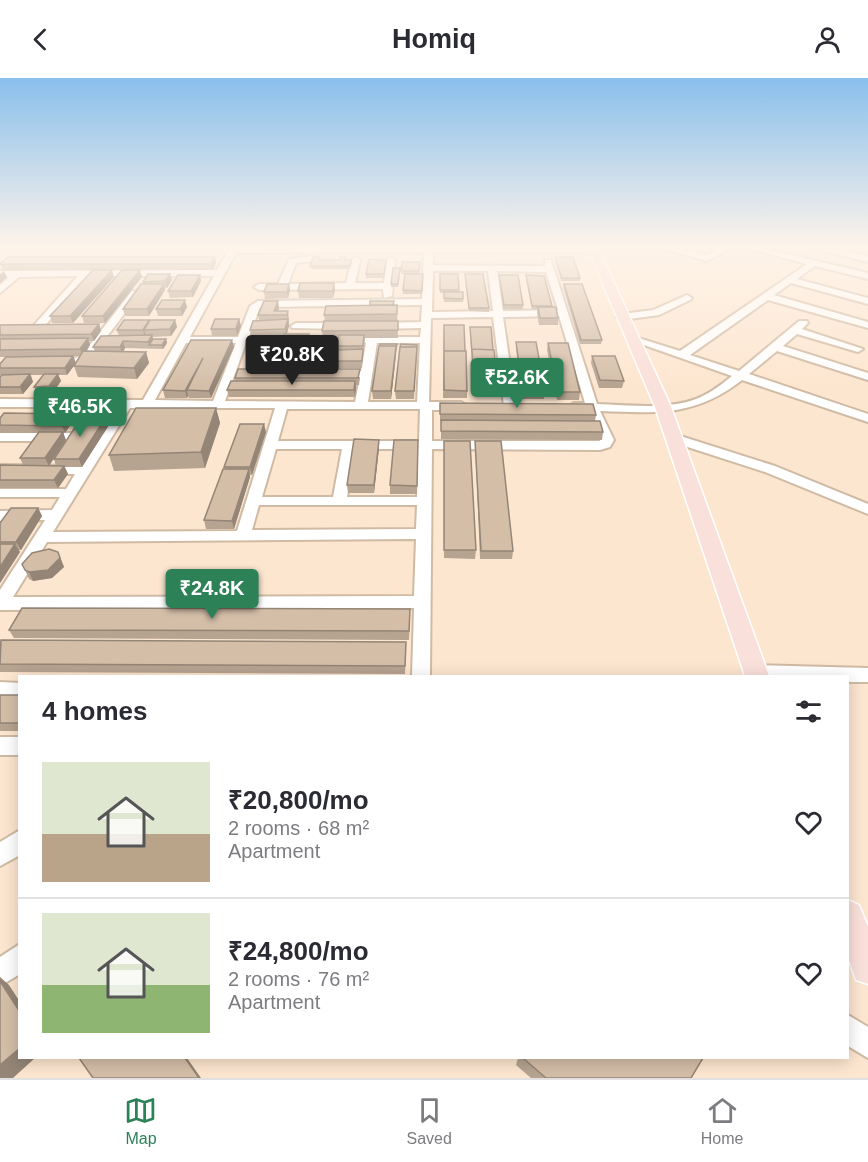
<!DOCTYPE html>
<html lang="en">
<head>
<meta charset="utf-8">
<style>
	body { margin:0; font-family:Arial,sans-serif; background:#f7f7f7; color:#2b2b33; height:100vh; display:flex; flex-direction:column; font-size:22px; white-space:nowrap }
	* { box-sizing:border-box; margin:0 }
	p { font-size:20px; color:#7c7c81 }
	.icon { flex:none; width:33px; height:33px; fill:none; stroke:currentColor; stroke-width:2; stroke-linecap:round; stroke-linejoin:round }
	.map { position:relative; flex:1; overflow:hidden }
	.panel { position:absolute; left:18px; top:597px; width:831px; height:384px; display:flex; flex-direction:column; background:#fff; border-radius:0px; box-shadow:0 3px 15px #0003 }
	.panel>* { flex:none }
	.price { position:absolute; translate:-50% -51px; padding:0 14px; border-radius:6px; background:#2c8256; color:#fff; font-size:20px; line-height:39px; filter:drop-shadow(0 2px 3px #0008) }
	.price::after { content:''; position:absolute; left:50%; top:36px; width:18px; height:14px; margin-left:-9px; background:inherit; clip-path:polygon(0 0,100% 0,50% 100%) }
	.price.active { background:#222; color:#fff }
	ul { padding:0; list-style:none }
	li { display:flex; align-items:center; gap:18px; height:150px; padding:0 24px }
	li+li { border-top:2px solid #e1e1e2 }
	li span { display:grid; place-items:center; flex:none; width:168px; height:120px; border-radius:0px; color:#555 }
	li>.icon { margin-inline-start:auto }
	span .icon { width:72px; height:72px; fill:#fffc; stroke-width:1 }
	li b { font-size:26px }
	h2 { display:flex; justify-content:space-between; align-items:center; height:72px; padding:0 24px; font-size:26px }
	header { display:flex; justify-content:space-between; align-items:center; height:78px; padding:0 24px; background:#fff; font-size:27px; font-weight:700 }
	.dock { display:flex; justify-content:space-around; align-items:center; height:84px; border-top:2px solid #e1e1e2; background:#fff; font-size:16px; color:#7c7c81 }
	.dock a { display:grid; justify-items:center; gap:3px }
	.dock .active { color:#2c8256 }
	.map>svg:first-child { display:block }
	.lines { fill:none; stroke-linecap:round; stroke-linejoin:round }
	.minor-casing { stroke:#cfbaa4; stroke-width:4 }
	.major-casing { stroke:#fff; stroke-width:3 }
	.minor { fill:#fff; fill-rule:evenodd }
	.major { fill:#fae0da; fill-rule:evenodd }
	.wall { fill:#b6a390 }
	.shaded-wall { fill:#948576 }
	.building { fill:#d4bea8; stroke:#948576; stroke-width:1.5 }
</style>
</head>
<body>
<header><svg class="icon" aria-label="back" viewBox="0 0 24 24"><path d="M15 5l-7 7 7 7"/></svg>Homiq<svg class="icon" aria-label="person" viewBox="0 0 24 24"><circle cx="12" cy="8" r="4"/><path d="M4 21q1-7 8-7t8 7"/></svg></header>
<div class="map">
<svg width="868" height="1000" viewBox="0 0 868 1000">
	<rect width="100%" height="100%" fill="#fde6d0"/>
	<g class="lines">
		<g class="minor-casing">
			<path id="minor" d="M231,168L596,169V173L593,174H433V187L545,188V182H551L597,326C628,327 666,332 696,321C709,316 721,307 732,298L627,261L632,258L680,273L807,186L738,168H753L868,195V201L815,188L797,201L868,220V226L791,205L774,217L868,244V250L768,222L690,277L739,293L799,243H807L808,245L802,251L863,271L858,274L797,256L783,268L868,295V302L777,273L749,296L868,336V344L742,302C695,339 657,335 600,333L614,362L610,369L600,372L432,371L430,598H412L414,530L0,532V512L45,442L0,443V433L52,432L60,419H0V411H66L75,396L0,395V387L80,388L118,329H0V321L143,322L214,198H88L42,251L38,252L33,249L34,247L78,198L19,199L0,215V207L9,199H0V193L217,192ZM424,174L422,221L258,223L250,228L238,259H190L236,175ZM433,193H488L493,233L432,234ZM497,193L546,194L558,232L503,233ZM422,227L421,244L376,245L371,248L376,251L421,250L420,259H249L260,229ZM559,238L585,325H574L568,329L574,333H588L600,363H432V332H461L467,328L461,324H429L431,240L493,239L504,328L510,332L516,328L503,239ZM186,265H236L213,323L155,322ZM246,265H276L265,295L271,298L277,295L287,265H321L314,295L320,298L326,295L332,265H366L361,293H337L331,296L337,299H360L355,324L225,323ZM377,265H420L417,324H368ZM130,330H275L237,453L53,454ZM287,331H420L419,363H278ZM276,371H342L333,419H262ZM355,371H418L417,419H347ZM259,427H417L416,451L252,452ZM416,461L414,518L13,519L47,464Z
				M653,168H668L706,177L724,168H734L707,183Z
				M827,168L868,178V184L824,173V169Z
				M314,178L318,181L317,183L296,185L288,206L346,205L352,182L356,179L360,182L355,205H384L387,182L391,179L395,182L392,218L384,220L383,211L259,212L254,209L259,206H278L289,181Z
				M132,213L140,215L90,281L75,287L49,286V282L73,281L82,277Z
				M687,217L692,220L690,222L659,237L622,242L617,239L622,236L653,232Z
				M296,245H344L349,248L344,251L292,250L291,248Z
				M49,337H102L108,341L102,345L45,344L43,341Z
				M0,355H72L79,359L72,363H0Z
				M674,356L775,388L868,426V436L765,394L669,363L667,360L669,357Z
				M755,587L868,590V604H848V598H748L746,594L748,589Z
				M0,604L20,605V621L0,620Z
				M0,659H20V677H0Z
				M20,752V777L0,788V764Z
				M20,866V896L0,908V879Z
				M848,937L868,949V980L848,968Z"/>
		</g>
		<g class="major-casing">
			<path id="major" d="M587,168H597L671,329L769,598H745L655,329Z
				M848,822L859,827L868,849V906L856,902L848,879Z"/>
		</g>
		<use href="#minor" class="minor"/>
		<use href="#major" class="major"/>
	</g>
	<path class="wall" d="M215,179L216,185L212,192H3L0,186Z
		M555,179L580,200V203H561L555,182Z
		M319,182H351L352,185L350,191H311L310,188Z
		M420,184L419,196H401V193Z
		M386,185L384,200H366V196Z
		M400,190L398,209H391V206Z
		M140,192L142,199L105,245H84L82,238Z
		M170,196L172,202L167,210H165V212L149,238H125L123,231L144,206L143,204Z
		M423,196L422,216H403V212Z
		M440,196H458L459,214H463V224H444V215H440Z
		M465,196L489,230V234L469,233Z
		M200,197L201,203L193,219L170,220L168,213Z
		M499,197L523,227V231H503Z
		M526,197L552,228V229L558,240V247H539L537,236V231H532L526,201Z
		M114,199L73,245H52L50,238Z
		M289,206L290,212L288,220L265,221L264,214Z
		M564,206L602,262L601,266H580L563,209Z
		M335,212L333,220H299L298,213Z
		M394,227H397L398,260H365L362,290H336L335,283L338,272L339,260H323L322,253L325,243L324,237Z
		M187,229L182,238H158L156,231Z
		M279,230L278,233H288L289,248L287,256L310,263L308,274H307V278L305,290H278L277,283L281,271V267L283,258L251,260L250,252L259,242L258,237Z
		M239,241L241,248L237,258H212L211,251Z
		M175,242L177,249L171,258L152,259L153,261H166L167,265L163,271L125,270L123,274H146L149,285L137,301L78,299L74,288L80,278H73L76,285L67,297H58L61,303L52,316H37L34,309L43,297H31L33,304L23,316H0V299L1,297H0V286L6,279H0V247L99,246L101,253L94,263H89L90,267L87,273H95L93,269L119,258L117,252L149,244Z
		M444,247L467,313V320H443Z
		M470,253L498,311V318H474Z
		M516,264L545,313L544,321H522L516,271Z
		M548,265L580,314L579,322H557L547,272Z
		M417,267L414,321H396L395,313Z
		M234,269L211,320H189L188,318L187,320H165L163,312Z
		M397,270L391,321H373L372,313Z
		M592,278L624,303L622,310H599L591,285Z
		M360,299L359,307H356L355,319H229L227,312L235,303V300Z
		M440,325L596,337L595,343L603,354L602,362L441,361V343H440Z
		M216,330L220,345L205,390L114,393L109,377Z
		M106,339L109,347L82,389H65L68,396L58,410H0V387H23L20,380L38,355H0V340L73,343L65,355H64L49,387L56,388L54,381Z
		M266,354L252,397H250V399L234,451H206L204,442L225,391L224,389Z
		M379,362V370L374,415H348L347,407Z
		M418,362L417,416H390V407Z
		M444,363L476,472L475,481L444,480Z
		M475,363L513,473L512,481H480Z
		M38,430L42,438L21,472H19L20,474L0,505V445Z
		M58,474L64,489L52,500L33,503L29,501L25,492Z
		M410,540L409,562L14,560L9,552Z
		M0,563L406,564L405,596L0,594Z
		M0,617H20V653H0Z
		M518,980H703L691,1000H531L516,987Z"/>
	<path class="shaded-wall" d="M215,179L216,185L212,192L211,186Z
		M112,192L114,199L73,245L70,238Z
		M140,192L142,199L105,245L103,238Z
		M4,193L7,199L0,205V196Z
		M170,196L172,202L167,210L165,203Z
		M200,197L201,203L193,219L191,213Z
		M334,205L335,212L333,220V213Z
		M164,206L165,212L149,238L147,231Z
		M289,206L290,212L288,220L287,214Z
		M185,222L187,229L182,238L180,231Z
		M278,223L279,230L277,237L274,233Z
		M288,233L289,248L286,258L285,251L288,242L287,237Z
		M239,241L241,248L237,258L236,251Z
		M149,242L151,249L144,252L146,257L145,259L143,252Z
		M175,242L177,249L171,258L170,251Z
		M99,246L101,253L94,263L91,256Z
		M309,256L310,263L308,274L307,267Z
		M152,257L154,264L149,267L148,264Z
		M88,260L90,267L83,278L80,271Z
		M166,261L167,265L163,271L162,267Z
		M232,262L234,269L211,320L209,313Z
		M123,263L125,270L122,276L120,269Z
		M396,268V276L391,321V313Z
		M306,271L307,278L305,290L304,282Z
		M146,274L149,285L137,301L134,290Z
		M73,278L76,285L67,297L65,290Z
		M203,280L187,312L188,318L187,320L185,313Z
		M30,296L33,304L23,316L20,309Z
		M58,296L61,303L52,316L49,308Z
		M355,303L356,310L355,319L354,312Z
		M216,330L220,345L205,390L201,374Z
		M70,336L73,343L65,355L62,348Z
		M106,339L109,347L82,389L79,381Z
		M264,346L266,354L252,397L250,389Z
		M63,354L66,362L49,388L45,380Z
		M379,362V370L374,415V407Z
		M64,388L68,396L58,410L54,402Z
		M249,391L250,399L234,451L232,443Z
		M38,430L42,438L21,472L16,464Z
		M15,466L20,474L0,505V489Z
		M58,474L64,489L52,500L33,503L29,494Z
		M0,899L9,907L20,924V934L0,903Z
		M20,970V980H35L13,1000H0V987Z
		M185,980H187L201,1000H199Z"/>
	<path class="building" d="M8,179H215L211,186H0Z
		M313,179H319V182H340V179H345V182H351L350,188H310Z
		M555,179H573L580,200H562Z
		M369,181L386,182L384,196H366Z
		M402,184H420L419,193H401Z
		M393,190H400L398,206H391Z
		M93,192H112L70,238H50Z
		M122,192H140L103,238H82Z
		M148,196H170L165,203L143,204Z
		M405,196H423L422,213L403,212Z
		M440,196H458L459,212H440Z
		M465,196H483L489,230H469Z
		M178,197H200L191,213H168Z
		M499,197H518L523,227H504Z
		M526,197L544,198L552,228H532Z
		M300,205H334L333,213H298Z
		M141,206H164L147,231H123Z
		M267,206H289L287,214H264Z
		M564,206H582L602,262H581Z
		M444,214H463V221L444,220Z
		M162,222H185L180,231H156Z
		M264,223H278L274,233H288L287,237H258Z
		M370,223H394L393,227H370Z
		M397,227V236L324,237L326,228Z
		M538,229H556L558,240H540Z
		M215,241H239L236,251H211Z
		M288,241L285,251L250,252L253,243Z
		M124,242H149L143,252H117Z
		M150,242H175L170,251L144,252Z
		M324,243H398V252L322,253Z
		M99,246L91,256L0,257V247Z
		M444,247H464L465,273H444V277Z
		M470,249H491L493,272L472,271V275Z
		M284,256H309L307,267H281Z
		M152,257L148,264L123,263L120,269H93L101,258Z
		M339,257H364L363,268H337Z
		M88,260L80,271L0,272V261Z
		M153,261H166L162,267H149Z
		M191,262H232L209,313L187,312L203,280L185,313L163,312Z
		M516,264H536L545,313H523Z
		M548,265H568L580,314H558Z
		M380,266H397L396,272V268H380Z
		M401,266L417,267V272V269H400Z
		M379,268H396L391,313H372Z
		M400,269H417L414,313H395Z
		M280,271H306L304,282L277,283Z
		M363,271L362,283H335L337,272Z
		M472,271L494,272L498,311H474Z
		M83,273L146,274L134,290L74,288Z
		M444,273H466L467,313L444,312Z
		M73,278L65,290H0V286L6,279Z
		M592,278H615L624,303L600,302Z
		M238,291H360L358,300H235Z
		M30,296L20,309H0V299L2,297Z
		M44,296H58L49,308L34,309Z
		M231,303H355L354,312H227Z
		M440,325L593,326L596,337L440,336Z
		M136,330H216L201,374L109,377Z
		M4,335L70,336L62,348L0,347V340Z
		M82,339H106L79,381H54Z
		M441,342L600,343L603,354L441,353Z
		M240,346H264L250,389H224Z
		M39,354H63L45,380H20Z
		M354,361L379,362L374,407H347Z
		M394,362H418L417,408L390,407Z
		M444,363H470L476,472H444Z
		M475,363H501L513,473H481Z
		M0,387L64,388L54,402H0Z
		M223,391H249L232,443L204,442Z
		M11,430H38L16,464H0V445Z
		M0,466H15L0,489Z
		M49,471L58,474L60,480L48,492L29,494L25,492L22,486L32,475Z
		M22,530L410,531L409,553L9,552Z
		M1,562L406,564L405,588L0,586Z
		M0,617H20V645H0Z
		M0,903L20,934V970L0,987Z
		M79,980H185L199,1000H93Z
		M523,980H703L691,1000H546Z"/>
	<linearGradient id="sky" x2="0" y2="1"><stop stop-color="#89bfec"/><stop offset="0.55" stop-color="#fef4ea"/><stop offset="1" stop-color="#fef4ea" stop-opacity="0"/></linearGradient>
	<rect width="868" height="308" fill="url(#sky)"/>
</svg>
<b class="price active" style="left:292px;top:308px">₹20.8K</b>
<b class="price" style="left:517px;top:331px">₹52.6K</b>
<b class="price" style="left:80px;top:360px">₹46.5K</b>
<b class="price" style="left:212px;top:542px">₹24.8K</b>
<section class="panel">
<h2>4 homes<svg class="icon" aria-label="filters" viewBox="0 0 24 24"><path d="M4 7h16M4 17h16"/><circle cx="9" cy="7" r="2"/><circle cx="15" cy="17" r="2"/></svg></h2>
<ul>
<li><span style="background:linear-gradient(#dfe7d0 60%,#b9a48a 0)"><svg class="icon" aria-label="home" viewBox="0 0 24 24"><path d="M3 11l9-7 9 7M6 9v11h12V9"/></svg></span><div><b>₹20,800/mo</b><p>2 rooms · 68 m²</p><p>Apartment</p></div><svg class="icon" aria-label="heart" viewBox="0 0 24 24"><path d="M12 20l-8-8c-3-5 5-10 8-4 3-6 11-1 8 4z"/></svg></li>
<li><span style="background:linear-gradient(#dfe7d0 60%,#8fb573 0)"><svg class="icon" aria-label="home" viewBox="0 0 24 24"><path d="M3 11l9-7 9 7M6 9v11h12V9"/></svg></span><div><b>₹24,800/mo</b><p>2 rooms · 76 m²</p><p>Apartment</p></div><svg class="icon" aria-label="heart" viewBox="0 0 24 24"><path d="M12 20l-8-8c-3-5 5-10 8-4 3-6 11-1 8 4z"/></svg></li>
</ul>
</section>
</div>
<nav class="dock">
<a class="active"><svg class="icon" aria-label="map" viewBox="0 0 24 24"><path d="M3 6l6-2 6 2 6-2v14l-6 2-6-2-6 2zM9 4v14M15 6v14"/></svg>Map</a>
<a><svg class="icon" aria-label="saved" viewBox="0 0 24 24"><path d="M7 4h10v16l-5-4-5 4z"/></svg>Saved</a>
<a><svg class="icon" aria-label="home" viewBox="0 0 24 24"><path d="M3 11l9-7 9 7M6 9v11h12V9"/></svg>Home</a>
</nav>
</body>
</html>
